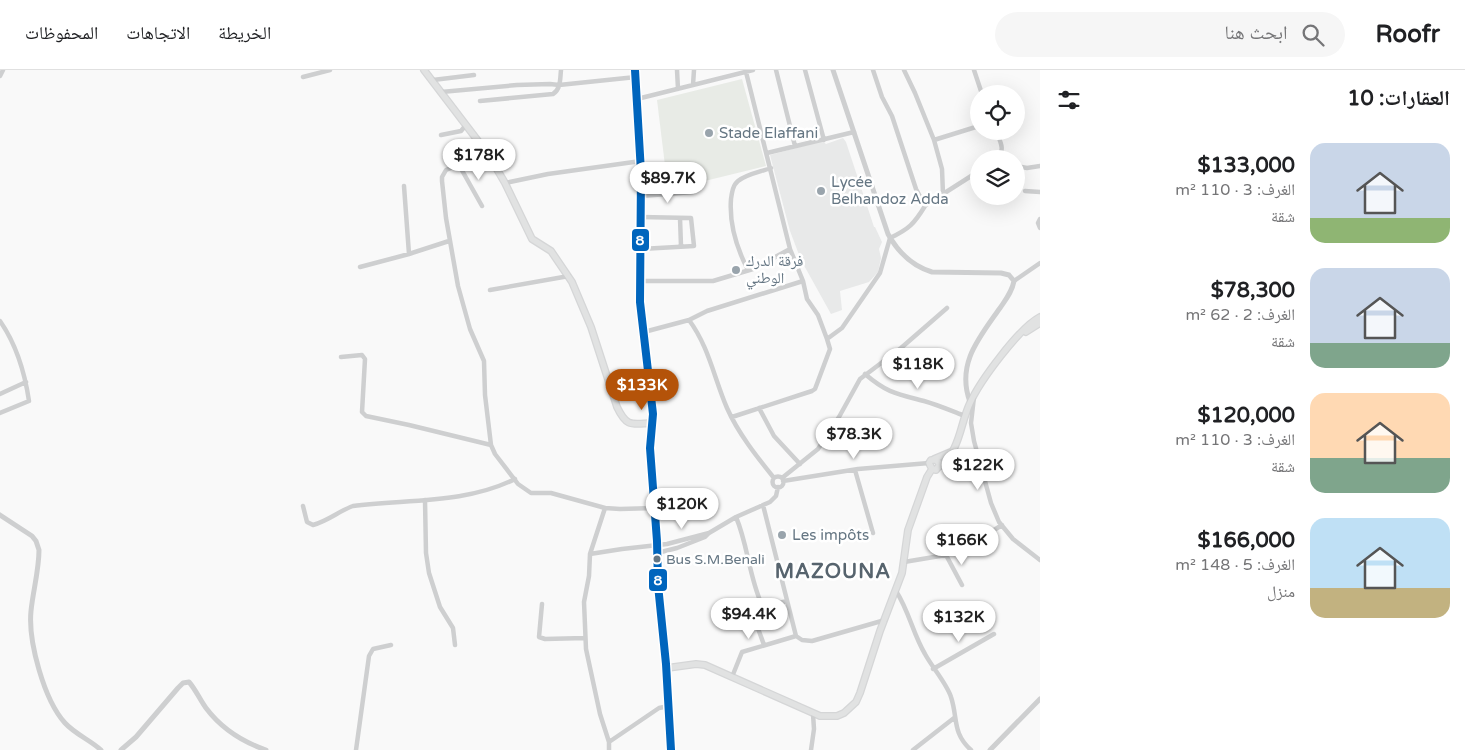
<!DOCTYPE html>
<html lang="ar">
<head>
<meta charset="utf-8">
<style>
	body { margin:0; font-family:"Varela Round","Noto Naskh Arabic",sans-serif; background:#f6f6f6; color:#202124; direction:rtl; height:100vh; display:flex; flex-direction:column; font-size:19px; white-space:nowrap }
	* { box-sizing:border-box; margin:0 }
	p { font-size:16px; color:#757577 }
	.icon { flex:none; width:28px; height:28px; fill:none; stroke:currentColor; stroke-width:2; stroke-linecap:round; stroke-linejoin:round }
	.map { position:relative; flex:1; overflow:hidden; direction:ltr }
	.sheet { display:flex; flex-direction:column; background:#fff; width:425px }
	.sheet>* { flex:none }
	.buttons { position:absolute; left:970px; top:15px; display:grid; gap:10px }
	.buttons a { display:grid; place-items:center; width:55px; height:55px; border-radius:50%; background:#fff; box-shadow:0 5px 20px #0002; font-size:25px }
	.price { position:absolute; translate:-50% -42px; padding:0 11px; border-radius:18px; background:#fff; color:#222; font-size:16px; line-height:32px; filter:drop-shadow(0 1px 2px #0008) }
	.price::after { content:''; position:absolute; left:50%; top:30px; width:15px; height:11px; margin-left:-8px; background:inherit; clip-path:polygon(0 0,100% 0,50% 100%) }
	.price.on { background:#b45309; color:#fff }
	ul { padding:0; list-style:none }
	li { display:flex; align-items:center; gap:15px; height:125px; padding:0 15px }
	li span { display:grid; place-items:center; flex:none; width:140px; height:100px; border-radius:15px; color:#555 }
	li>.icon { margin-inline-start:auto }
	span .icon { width:60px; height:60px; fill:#fffc; stroke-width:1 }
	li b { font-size:21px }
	h2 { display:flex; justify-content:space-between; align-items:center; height:60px; padding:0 15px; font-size:21px }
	header { display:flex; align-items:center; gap:30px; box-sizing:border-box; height:70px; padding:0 25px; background:#fff; border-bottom:1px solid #e0e0e0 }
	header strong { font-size:24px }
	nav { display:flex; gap:28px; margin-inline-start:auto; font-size:18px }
	.search { width:350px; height:45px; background:#f6f6f6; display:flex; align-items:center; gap:12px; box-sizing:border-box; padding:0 18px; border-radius:28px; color:#757577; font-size:19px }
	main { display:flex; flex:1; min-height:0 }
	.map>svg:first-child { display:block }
	.built { fill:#e8e9e9 }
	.green { fill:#e8ebe6 }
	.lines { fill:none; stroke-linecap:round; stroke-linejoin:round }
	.secondary-casing { stroke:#d5d6d7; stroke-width:8 }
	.minor { stroke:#cecfd0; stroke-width:4.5 }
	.tertiary { stroke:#cecfd0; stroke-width:5 }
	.secondary { stroke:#e1e2e2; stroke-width:5.5 }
	.bus-1-casing { stroke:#fff; stroke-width:11 }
	.bus-1 { stroke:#0065bd; stroke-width:8 }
	.poi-dot { fill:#99a4ac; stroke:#fff; stroke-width:2 }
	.bus-dot { fill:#657683; stroke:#fff; stroke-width:2 }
	.labels { text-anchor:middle; stroke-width:5; stroke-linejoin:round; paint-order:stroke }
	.bus-label { font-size:14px; fill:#657683; stroke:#fff; text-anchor:start }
	.poi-label { font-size:15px; fill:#657683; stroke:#fff; text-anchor:start }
	.district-label { font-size:20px; font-weight:bold; letter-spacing:1px; fill:#57646e; stroke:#fff }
	.line-badge { stroke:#fff; stroke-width:2 }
	.badge-label { font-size:14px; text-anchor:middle; font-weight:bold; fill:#fff }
</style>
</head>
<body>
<header>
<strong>Roofr</strong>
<div class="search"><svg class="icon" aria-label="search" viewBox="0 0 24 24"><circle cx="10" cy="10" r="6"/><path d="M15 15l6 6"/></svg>ابحث هنا</div>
<nav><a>الخريطة</a><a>الاتجاهات</a><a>المحفوظات</a></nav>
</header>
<main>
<section class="sheet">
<h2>العقارات: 10<svg class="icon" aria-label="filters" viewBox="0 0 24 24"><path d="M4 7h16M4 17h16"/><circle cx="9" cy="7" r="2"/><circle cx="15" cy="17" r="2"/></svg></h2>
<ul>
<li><span style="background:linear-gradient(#c9d6e8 75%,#8fb573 0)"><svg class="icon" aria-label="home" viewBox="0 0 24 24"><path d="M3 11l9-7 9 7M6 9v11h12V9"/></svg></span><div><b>$133,000</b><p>الغرف: 3 · 110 m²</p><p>شقة</p></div></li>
<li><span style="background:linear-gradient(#c9d6e8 75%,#7fa58c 0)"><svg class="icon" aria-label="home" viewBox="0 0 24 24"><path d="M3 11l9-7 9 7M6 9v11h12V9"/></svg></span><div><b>$78,300</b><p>الغرف: 2 · 62 m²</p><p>شقة</p></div></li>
<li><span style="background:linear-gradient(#ffd9b3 65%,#7fa58c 0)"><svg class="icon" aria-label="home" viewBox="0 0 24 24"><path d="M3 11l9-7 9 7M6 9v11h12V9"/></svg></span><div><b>$120,000</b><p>الغرف: 3 · 110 m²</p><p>شقة</p></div></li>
<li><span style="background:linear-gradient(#bfe0f5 70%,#c2b280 0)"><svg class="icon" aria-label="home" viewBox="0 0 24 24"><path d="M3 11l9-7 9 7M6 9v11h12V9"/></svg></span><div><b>$166,000</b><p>الغرف: 5 · 148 m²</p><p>منزل</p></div></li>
</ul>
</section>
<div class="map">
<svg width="1040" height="680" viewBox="0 0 1040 680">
	<rect width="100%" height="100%" fill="#f9f9f9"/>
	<path class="built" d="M843,68L846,72L874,157H875L882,172L879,179L881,188L878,202L869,212L840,221L842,240L831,244L801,190L790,161L770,85L822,71L826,74Z"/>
	<path class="green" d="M742,9L766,96L668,120L657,30Z"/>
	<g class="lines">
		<g class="secondary-casing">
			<path id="secondary" d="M424,0L488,84L505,113L532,169L551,181L572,212L591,257L617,337C627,358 632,354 652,353
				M635,0L641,102L640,232L653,344L650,378L657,471L658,515L666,594L671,680
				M1026,262L1040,253
				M934,389L953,381
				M939,397C961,379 959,357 970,333C980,311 1019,258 1040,247
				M667,598L696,594L705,595L820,646H837L844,643L856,632L860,623L880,561L902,503L908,460L927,407L932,399L936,400L939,396V393L936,390H931L929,393L932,399"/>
		</g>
		<path class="minor" d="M677,0L678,19
			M776,0L795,76
			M805,0L824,70
			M904,0L915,23L934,70L942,99L943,124L925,136
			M974,0L982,24
			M0,6L3,0
			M303,7L330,0
			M433,10L474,5
			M693,15L694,0
			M441,22L517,15L550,14L559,15L636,7
			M637,29L753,0
			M480,31L553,24C561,19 560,9 561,0
			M996,61C1000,71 1006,80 997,89
			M441,65L461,61L466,55
			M934,70L979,56
			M487,83L446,100L442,107V111L446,148L458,216L470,259L484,291L485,325L491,375L495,384L518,414L531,423H551L605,438
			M767,83L854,62
			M459,95L482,136
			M1016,96L1027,98L1040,96
			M505,113L548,104L641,91
			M404,116L409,184
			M1025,121L1040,122
			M943,124L979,101
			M641,126L693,122
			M680,148L681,176
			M1040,149L1038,153L1040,158
			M641,179L694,176L691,148L641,147
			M360,197L409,184L449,171
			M748,200C736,177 729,155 731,129C732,122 733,115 738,111C747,104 760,102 771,98
			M641,211H713L753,199L790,179
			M803,211L807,229L818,245L827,269
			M1014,211L1040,193
			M490,220L569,206
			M689,250C709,277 714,308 727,338C738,363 757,387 774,408
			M0,251C16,274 25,304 29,331L0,343
			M644,262L689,250L707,241L803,211L790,179L746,2
			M341,287L362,285L365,289L362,342L366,346L409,355L491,375
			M865,304C887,323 897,324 924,331C938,335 952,341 965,346
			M0,324L26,312
			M974,327L971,353L974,371L991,433L999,452L1013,469L1040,490
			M759,338L774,366L800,394
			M732,347L812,321L815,319L830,279L827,269L842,258L880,203L890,168C909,159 914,154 925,136L916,119L892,46L882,27L873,0
			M855,400L873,463
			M772.5 412a5.5 5.5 0 1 1 11 0a5.5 5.5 0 1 1-11 0Z
			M782,408L818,379L839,347L860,309L901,278L947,238
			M783,411L858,399L929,393
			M425,430L426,483L429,503L440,537L453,558L455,575
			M763,435L796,566L802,570L812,571L885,550
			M303,436L307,452L313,455C328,451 339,441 353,436C407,429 465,434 515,409
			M655,438L620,439L605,438L590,484L589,506L584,532L586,579L600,644L609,672L659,638L669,636
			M736,447C748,475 749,507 762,535L767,536L787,531
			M657,483L677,478L705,467L709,463L736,447L770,432L776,426L778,417
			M590,484L622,479L667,474L709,463
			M946,485L962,515
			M904,492L946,485L975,469L983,467L1002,455
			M896,521C909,541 913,564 925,584C932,597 947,614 951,627C958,648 952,663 971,680
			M542,534L539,567L545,569L585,568
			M762,535L751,539L764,575
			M724,548L751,539
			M933,599L994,564
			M732,607L742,582L796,566
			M356,680L369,586L373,579L391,575
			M609,680V672
			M811,680L814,659L813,644
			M913,680L954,648"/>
		<path class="tertiary" d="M833,0L888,164C898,182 912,196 932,202L1001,203L1009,205L1014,211C1012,222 1006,229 1000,238C979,268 956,294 970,332
			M0,445L32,466L36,471L39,480C39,500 33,521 31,541C28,571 44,630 65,653C75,664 90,670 101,680
			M121,680L136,667L178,618L183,613L189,612C196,620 200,630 206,638C221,658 243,672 266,680
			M990,680L1040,629"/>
		<use href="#secondary" class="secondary"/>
		<g class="bus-1-casing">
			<path id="bus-1" d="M635,0L641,102L640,232L653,344L650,378L657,471L658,515L666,594L671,680"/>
		</g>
		<use href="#bus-1" class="bus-1"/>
	</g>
	<g class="poi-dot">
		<circle cx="709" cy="63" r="5"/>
		<circle cx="821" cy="121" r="5"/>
		<circle cx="736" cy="200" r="5"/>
		<circle cx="782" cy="465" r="5"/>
	</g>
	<circle class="bus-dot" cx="657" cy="489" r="4.5"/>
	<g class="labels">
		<g class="bus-label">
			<text x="666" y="494">Bus S.M.Benali</text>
		</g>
		<g class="poi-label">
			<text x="719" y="68">Stade Elaffani</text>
			<text x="831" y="117">Lycée<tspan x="831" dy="17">Belhandoz Adda</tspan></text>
			<text x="746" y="196">فرقة الدرك<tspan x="746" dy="17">الوطني</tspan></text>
			<text x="792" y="470">Les impôts</text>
		</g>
		<g class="district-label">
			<text x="833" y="508">MAZOUNA</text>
		</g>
	</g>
	<g class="line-badge">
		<rect x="631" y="158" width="19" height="24" rx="5" fill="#0065bd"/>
		<rect x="648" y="498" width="20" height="24" rx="5" fill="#0065bd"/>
	</g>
	<g class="badge-label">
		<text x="640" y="175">8</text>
		<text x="658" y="515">8</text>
	</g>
</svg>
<div class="buttons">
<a><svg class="icon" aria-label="locate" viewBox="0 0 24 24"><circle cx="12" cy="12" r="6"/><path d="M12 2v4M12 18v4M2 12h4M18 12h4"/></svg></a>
<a><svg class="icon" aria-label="layers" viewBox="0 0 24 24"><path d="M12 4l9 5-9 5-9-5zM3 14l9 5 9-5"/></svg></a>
</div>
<b class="price" style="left:479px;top:111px">$178K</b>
<b class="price" style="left:668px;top:134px">$89.7K</b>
<b class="price" style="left:918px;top:320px">$118K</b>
<b class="price on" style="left:642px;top:341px">$133K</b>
<b class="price" style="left:854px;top:390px">$78.3K</b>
<b class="price" style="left:978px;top:421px">$122K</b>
<b class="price" style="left:682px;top:460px">$120K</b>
<b class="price" style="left:962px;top:496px">$166K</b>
<b class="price" style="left:749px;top:570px">$94.4K</b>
<b class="price" style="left:959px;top:573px">$132K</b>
</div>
</main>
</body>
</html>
